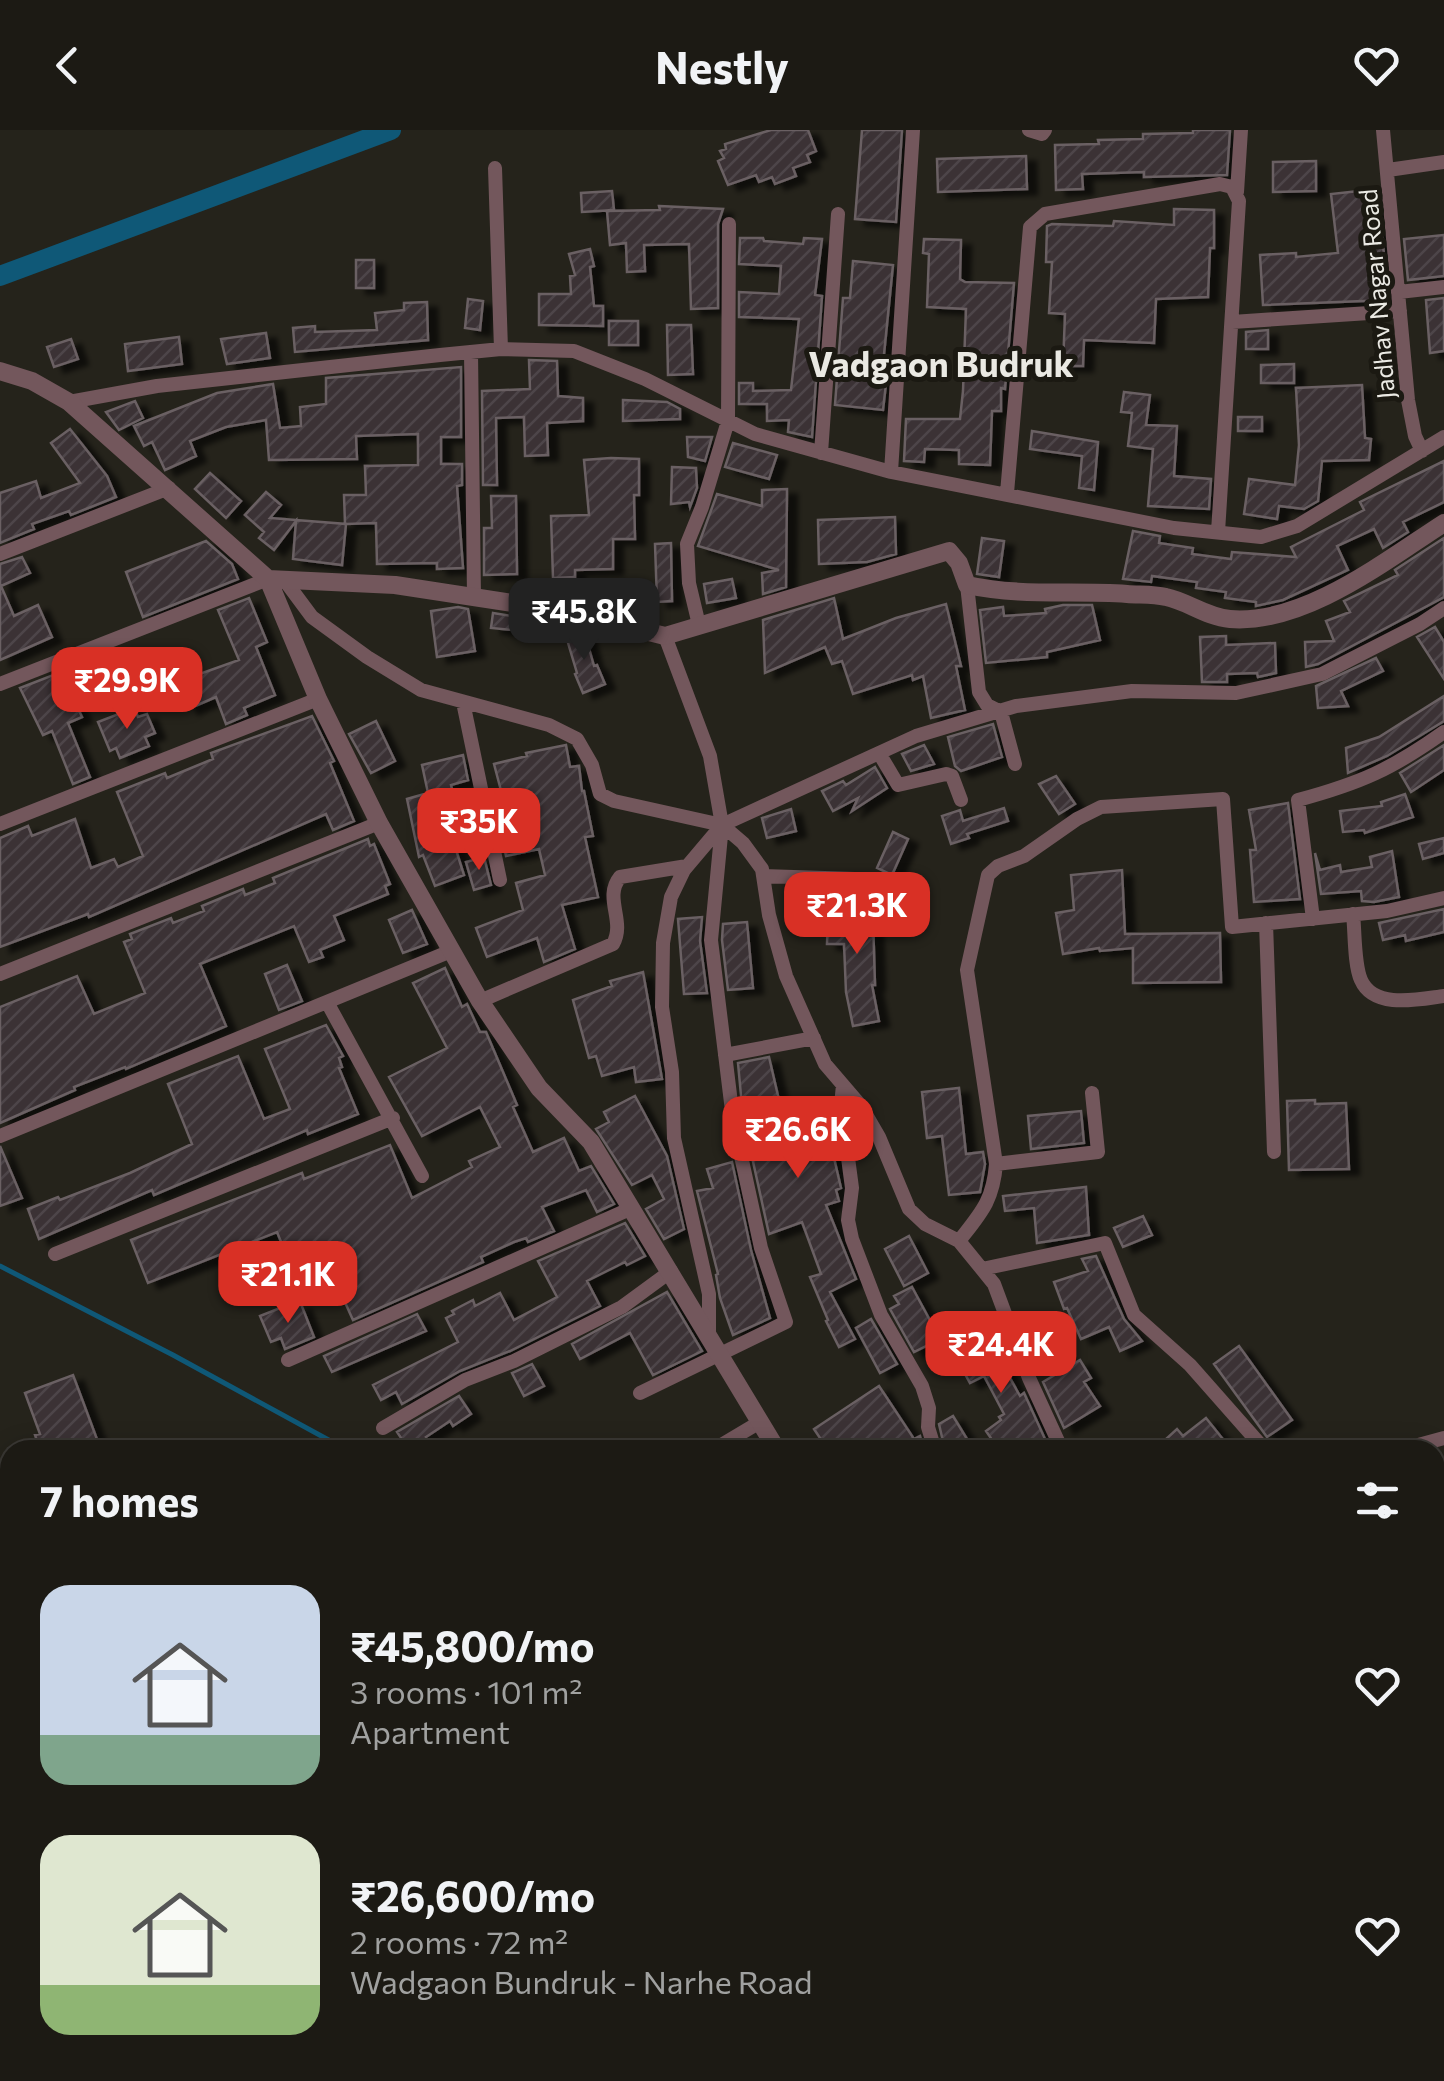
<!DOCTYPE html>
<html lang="en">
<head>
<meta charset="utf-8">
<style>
	body { margin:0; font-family:Commissioner,sans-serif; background:#292722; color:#f1f3f6; height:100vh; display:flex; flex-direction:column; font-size:38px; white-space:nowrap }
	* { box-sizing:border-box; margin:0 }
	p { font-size:32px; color:#a0a1a0 }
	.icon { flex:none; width:55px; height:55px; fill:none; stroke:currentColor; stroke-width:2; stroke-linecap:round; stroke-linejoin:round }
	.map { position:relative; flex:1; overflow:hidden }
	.panel { position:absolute; left:0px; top:1310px; width:1445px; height:642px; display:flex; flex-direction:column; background:#1c1a14; border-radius:30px 30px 0 0; box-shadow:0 5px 25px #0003,0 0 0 2px #3a3834 }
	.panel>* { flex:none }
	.price { position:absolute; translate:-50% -85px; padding:0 22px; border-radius:20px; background:#d93025; color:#fff; font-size:32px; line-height:65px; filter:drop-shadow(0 2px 5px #0008) }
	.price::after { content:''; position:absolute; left:50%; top:60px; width:30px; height:22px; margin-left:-15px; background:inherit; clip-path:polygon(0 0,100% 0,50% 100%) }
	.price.current { background:#222; color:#fff }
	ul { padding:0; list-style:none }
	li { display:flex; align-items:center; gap:30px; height:250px; padding:0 40px }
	li span { display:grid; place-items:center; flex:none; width:280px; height:200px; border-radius:30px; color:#555 }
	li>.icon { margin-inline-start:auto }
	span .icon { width:120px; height:120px; fill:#fffc; stroke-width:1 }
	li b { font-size:42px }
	h2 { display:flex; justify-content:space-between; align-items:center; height:120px; padding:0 40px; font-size:42px }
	header { display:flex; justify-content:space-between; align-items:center; height:130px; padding:0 40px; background:#1c1a14; font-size:45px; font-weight:700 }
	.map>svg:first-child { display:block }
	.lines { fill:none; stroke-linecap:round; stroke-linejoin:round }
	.stream { stroke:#0f5877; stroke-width:5 }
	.canal { stroke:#0f5877; stroke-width:20 }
	.building { fill:url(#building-hatch); stroke:#6a6063; stroke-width:2.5; filter:url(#shadow) }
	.minor { stroke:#73575c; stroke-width:14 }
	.tertiary { stroke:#73575c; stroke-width:18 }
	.labels { text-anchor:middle; stroke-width:10; stroke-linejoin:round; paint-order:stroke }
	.street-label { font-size:25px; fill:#eae9e3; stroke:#1b1912 }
	.district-label { font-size:35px; font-weight:bold; fill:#eae9e3; stroke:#1b1912 }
</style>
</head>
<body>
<header><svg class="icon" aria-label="back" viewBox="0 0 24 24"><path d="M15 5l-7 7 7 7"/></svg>Nestly<svg class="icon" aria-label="heart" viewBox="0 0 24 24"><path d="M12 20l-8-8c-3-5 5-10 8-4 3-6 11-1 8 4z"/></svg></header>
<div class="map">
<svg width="1444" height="1951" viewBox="0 0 1444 1951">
	<defs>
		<pattern id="building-hatch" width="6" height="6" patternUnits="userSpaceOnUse" patternTransform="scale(2.5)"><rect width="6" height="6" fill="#3a3134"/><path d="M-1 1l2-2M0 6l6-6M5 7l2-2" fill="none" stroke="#4d4548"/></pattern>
		<filter id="shadow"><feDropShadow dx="10" dy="5.5" stdDeviation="2.5" flood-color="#0009"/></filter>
	</defs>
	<rect width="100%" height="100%" fill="#25231b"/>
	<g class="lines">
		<path class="stream" d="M0,1136L173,1225L347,1320
			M1033,1942L1038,1951"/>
		<path class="canal" d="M0,146L391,0"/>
	</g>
	<path class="building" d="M771,0H808L816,21L807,25L810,32L793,38L796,46L775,54L772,47L759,52L756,45L728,55L718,31L724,28L720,21L726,19L725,14Z
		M862,0H902L896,92L855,89Z
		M1193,0H1230L1227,45L1144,47V42L1082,44L1083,59L1056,60L1055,15L1099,14L1098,10L1143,9V4L1193,3Z
		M1026,26L1027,59L938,62L937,29Z
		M1316,31V61L1273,62V32Z
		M1378,59L1388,170L1263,175L1260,125L1296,123V127L1338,123L1331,64Z
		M612,61L614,80L582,82L581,63Z
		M659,76L723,79L718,94V178L691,179L689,114L644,115L645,141L627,142L626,113L610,115L607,81L660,80Z
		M1174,79L1214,80V118H1210L1208,167L1156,169L1154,213L1084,210L1083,236H1063L1065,184L1049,183L1052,132H1046L1047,96L1052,94L1113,96L1114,91L1174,95Z
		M1444,105V146L1408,150L1404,109Z
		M740,108H763L764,111L803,114L804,108L822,109L815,165L822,166L812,307L788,302L789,290L767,291V274H739V253H753V261L791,260L799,189L739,187V162L779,164L781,136L739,134Z
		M924,109L961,110L960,149L965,152L1014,153L1005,259L1001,258V281H992L990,335L959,334V320L925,319L924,332L904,331L906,289H960L963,261L966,179L927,177L929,124L923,123Z
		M590,119L594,136L590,137L594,176H603V196L539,195V164H571L570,146L575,145L569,124Z
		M356,130H374V158H356Z
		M853,131L893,135L882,244L887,245L883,280L835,275L843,168H850Z
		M1444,168V221L1430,223L1426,170Z
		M468,169L483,171L480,200L465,198Z
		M427,172L428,210L295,222L293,198L315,196V202L377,200L375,183L404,180V173Z
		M609,191H638V215H609Z
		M667,195H691L693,244L668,245Z
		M1268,200V219H1246V202Z
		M266,203L270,228L227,234L221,209Z
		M179,207L182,234L128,241L125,214Z
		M71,209L78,229L54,237L47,217Z
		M529,230L557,231L558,266L583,268V291L547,293L548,325L525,326L524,287L496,288L497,355H483L482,261L530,259Z
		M1294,234V253H1261V235Z
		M461,237V307H441V334H462V355L457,356L463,438L437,439V433L377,434L376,393L345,394L344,365H366L365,336L418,335V304L356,306L357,329L269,330L266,290L226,297L190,311L196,326L165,340L152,312L144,316L134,296L217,263L273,254L280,298L301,296L300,277L326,274V248Z
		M1362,255L1365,308L1371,309L1369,330L1322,331L1318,371L1304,379L1279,376L1277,389L1244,384L1249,349L1295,355L1299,315L1296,258Z
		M1124,262L1150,265L1146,295L1177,296L1174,346L1211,349L1209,379L1148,376L1153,319L1128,316L1132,283L1121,282Z
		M623,270L667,272L680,279V289L623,291Z
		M135,271L143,288L119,300L106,282Z
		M1238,287H1262V301H1238Z
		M70,299L107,346L116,367L71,385L69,381L32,394L34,399L0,413V363L36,351L41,368L80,353L51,313Z
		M1032,301L1098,312L1094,360L1079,358L1082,326L1030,319Z
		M687,307H712L705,331L688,327Z
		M733,313L777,325L769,349L725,337Z
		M611,328L639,329V365H634L635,409H613V439L575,440V447L553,448L551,386L589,385L584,330Z
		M1444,331V372L1403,392L1408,402L1383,418L1374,399L1337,416L1348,440L1283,470L1256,476V472L1225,468L1226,462L1196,458L1197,452L1152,446L1151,452L1123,449L1133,401L1160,406L1159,413L1193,418L1192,424L1231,429L1232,422L1296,427L1291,417L1364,380L1360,372Z
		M672,337L696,338L697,358L690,377L689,372L671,374Z
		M210,343L241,371L226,388L195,359Z
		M787,359L786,457L763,464L762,443L779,440L698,416L717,364L762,376V360Z
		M266,362L281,375L270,388L346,394L342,435L293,429L296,391L274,420L259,408L264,402L245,385Z
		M491,366H516L517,444L484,445V398H492Z
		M895,387L896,424L867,432L819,434L818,390Z
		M982,408L1004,411L999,447L977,444Z
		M1444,408V467L1318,534L1306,537L1305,512L1334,511L1326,491L1350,482L1344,471L1398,445L1395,440Z
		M206,411L232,434L238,449L143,487L126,442Z
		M671,413L672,471L657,472L655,414Z
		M22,427L30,443L1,456L14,486L38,475L52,507L0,530V434Z
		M732,449L736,468L707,473L704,454Z
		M249,468L267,512L256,517L275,565L244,578L247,585L226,594L216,567L188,579L177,552L239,530L218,480Z
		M834,468L843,509L896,488L946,474L961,536H956L965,580L931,588L923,546L913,550L912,545L853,564L842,531L832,534L825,517L765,543L763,490Z
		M1063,475H1092L1100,510L1047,522V527L986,533L980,480L1003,477L1004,486L1046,483L1045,479Z
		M458,477L468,479L475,521L437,527L431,481Z
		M493,483L524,488L523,501L491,498Z
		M1435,497L1444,512V549L1417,507Z
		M584,501L594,536L597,535L605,554L583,563L575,544L577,543L566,506Z
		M1226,506V515L1275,513L1276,543L1258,547L1257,543L1227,544V552H1202L1200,507Z
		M1376,528L1383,541L1341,561L1348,576L1318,578L1316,556Z
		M61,542L82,587L68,593L90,647L73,654L52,601L43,605L20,558Z
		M1444,566V591L1387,626L1348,643L1346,618L1379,607Z
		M134,578L138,587L147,584L155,603L145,607L149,616L120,628L116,618L110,621L98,592Z
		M312,586L334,631L330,633L354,691L333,700L326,684L89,787L88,784L0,817V708L28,696L32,706L75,689L91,738L114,729L118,737L143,726L117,662L165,643L167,648L213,629L211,623Z
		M376,591L395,631L371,643L349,604Z
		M993,594L1002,627L961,641L955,636L948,607Z
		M566,615L570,637L579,636L582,661H584L593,706L585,707L598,767L562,775L575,819L544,832L537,808L487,827L476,798L523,780L516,753L545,745L539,719L506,726L495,674L504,672L494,634L527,626L526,623Z
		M924,615L934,634L911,641L902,624Z
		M1444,615V640L1411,662L1400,643Z
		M463,625L468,650L451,655L457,678L444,682L464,745L435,756L423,725L419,727L407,669L428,663L422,635Z
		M875,637L887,658L852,681L858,668L833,681L822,661L843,651L846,655Z
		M1056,646L1075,674L1059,684L1039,654Z
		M1405,664L1413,687L1365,703L1364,700L1343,702L1340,681L1382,676L1381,672Z
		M1288,673L1300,769L1254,772L1250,720H1256L1249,680Z
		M1004,678L1008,691L967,704L969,708L951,714L942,686L960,680L963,691Z
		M791,679L796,701L767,708L762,688Z
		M893,702L908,709L892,745L877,738Z
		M1444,708V723L1423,729L1419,714Z
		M368,709L370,716L374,714L390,754L385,756L388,764L334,786L344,810L320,820L323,827L309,832L294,796L200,834L226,896L126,939L125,937L74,957L75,960L0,993V877L77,846L94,884L145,863L124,812L132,809L130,804L171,788L173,793L204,781L202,776L243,759L245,765L275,753L273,748Z
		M1392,721L1399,767L1374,772L1362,771L1361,761L1321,764L1315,723L1320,740L1340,735L1341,742L1372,737L1370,727Z
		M484,727L491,755L474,760L466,732Z
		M1122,740L1125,804L1220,803L1221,852L1133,853V818L1100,821L1099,818L1063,824L1056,783L1074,780L1071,745Z
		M850,759L870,763L867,788L873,789L875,855H872L879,891L853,896L846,862L844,814H827L828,787L847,788Z
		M1444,779V802L1406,811L1405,805L1383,810L1379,793Z
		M412,780L427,814L403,823L389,790Z
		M702,787L700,811L707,863L684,864L678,789Z
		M747,792L753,858L728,860L722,810L723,794Z
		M287,835L302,871L279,880L265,844Z
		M445,838L462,877L467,874L480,902H486L517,975L513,977L533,1022L564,1008L579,1041L591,1036L614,1074L597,1082L586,1060L542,1077L554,1101L528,1112L526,1108L514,1112L481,1127L483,1132L353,1190L326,1130L294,1143L277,1102L148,1153L131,1110L302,1043L304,1049L390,1015L412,1068L472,1037L469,1031L500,1017L480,977L422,1006L389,947L447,918L413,853Z
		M643,842L662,949L636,952L634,937L602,946L596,926L589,928L573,870L612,856L610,851Z
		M326,895L343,926L339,928L342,937L339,938L358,984L308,1004L307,1000L154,1065L152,1060L39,1109L28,1079L58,1067L60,1070L130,1043L192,1014L168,954L238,926L264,989L290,979L265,919Z
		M769,927L785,996L819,985L818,982L831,977L837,1028H834L841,1058L836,1060L839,1071L826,1075L856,1149L830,1162L855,1209L839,1217L826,1191L828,1190L810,1147L821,1144L802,1092L769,1104L752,1027L755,1026L743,987L738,933Z
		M959,958L966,1024L983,1022L985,1034L980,1062L949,1065L942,1006L927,1008L922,962Z
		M635,966L667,1026L684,1099L664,1109L646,1079L664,1069L652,1045L632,1055L596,999L609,992L604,982Z
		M1315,970V974L1346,973L1349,1039L1289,1040L1287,971Z
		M1081,981L1084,1013L1031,1019L1028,986Z
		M0,1016L22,1068L0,1076Z
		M732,1032L751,1120L770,1188L733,1205L720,1168L716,1145L718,1144L697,1061L713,1058L707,1039Z
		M1086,1057L1089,1105L1037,1113L1034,1078L1005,1081L1003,1066Z
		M1143,1086L1152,1105L1123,1117L1114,1098Z
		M625,1093L645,1126L627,1135L625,1132L587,1151L600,1176L510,1221L460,1241L402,1274L396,1262L381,1270L373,1255L458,1212L446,1188L454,1184L452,1181L473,1170L475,1176L500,1163L514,1190L557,1167L538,1131Z
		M909,1106L928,1143L904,1156L885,1119Z
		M1096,1126L1124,1189L1142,1211L1120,1221L1109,1197L1081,1209L1067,1178L1064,1179L1054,1152L1088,1141L1082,1129Z
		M912,1157L940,1209L914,1222L890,1179L899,1174L894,1166Z
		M667,1162L702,1221L653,1245L630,1203L580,1229L572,1214Z
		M301,1174L314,1207L285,1219L281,1208L271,1212L260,1186L285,1176L287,1180Z
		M417,1184L426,1201L332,1242L324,1226Z
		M871,1189L897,1234L880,1243L856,1198Z
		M973,1192L988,1218L992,1216L1020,1266L1024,1263L1050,1320H999L986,1301L1001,1290L999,1287L1004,1284L984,1246L970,1253L960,1235L969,1230L954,1202Z
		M1239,1216L1292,1290L1267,1307L1214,1234Z
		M1080,1230L1091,1248L1084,1252L1100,1276L1064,1298L1043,1252Z
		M532,1234L544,1256L524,1266L512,1243Z
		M73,1245L101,1320H40L35,1305L40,1304L25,1263Z
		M879,1256L914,1309L920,1306L924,1320H828L814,1299Z
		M459,1266L471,1284L453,1296L450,1291L426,1307L430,1312L418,1320H409L397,1302Z
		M953,1286L967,1309L945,1320L939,1294Z
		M1206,1288L1222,1308L1207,1320H1154L1177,1299L1183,1306Z"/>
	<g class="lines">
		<path class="minor" d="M1029,0L1042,4L1045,0
			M1383,0L1408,270L1415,306L1422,321
			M495,38L501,219
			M1388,40L1444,32
			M1237,62L1241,0
			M1399,162L1444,157
			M1232,192L1400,181
			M471,222L474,467
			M69,272L157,256L440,225L501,219L574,221L645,249L755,304L891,342L1174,398L1261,407L1297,396L1444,307
			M821,323L838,84
			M891,342L913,0
			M1007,363L1030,97L1045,84L1220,54L1232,57L1239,71L1218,402
			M0,424L169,358
			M283,448L312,487L367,527L421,560L549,595L577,609L592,635L600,664L614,671L722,695L743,713L762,739L769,785L786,846L825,934L861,976L879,1007L909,1079L925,1094L959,1111L994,1154L1029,1248L1062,1320
			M967,455L979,562L987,575L1001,582L1015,634
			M699,495L689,453L687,414L702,377L728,291L729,94
			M0,554L268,449
			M463,572L500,750
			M879,623L898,655L946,644L952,646L961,670
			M0,694L318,569
			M763,746L855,749L890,756
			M1353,784C1355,801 1354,835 1361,850C1374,880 1420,869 1444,866
			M1313,789L1298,670C1361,653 1392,639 1444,602
			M1266,793L1274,1022
			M0,844L379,693
			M480,871L613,814C626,791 603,768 620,747L687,736
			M327,872L422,1046
			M725,925L814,908
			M843,955L841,975L852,1058L848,1090L852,1109L881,1185L922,1256L929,1278L928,1297L935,1320
			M0,1006L451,821
			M996,1034L1098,1022L1092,963
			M959,1111C981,1083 993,1071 996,1034L967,840L988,745L998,736L1024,726L1077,689L1101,677L1223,669L1232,797L1387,781L1444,768
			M55,1124L393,988
			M982,1139L1105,1113L1134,1185L1190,1235L1265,1320
			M709,1206V1164L674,1008L672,942L662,877L663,813L671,767L684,740L722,695L916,606L1016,576L1132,561L1236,563L1322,544L1420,494L1444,478
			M288,1230L632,1078
			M640,1263L786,1192L761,1118L733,989L711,810L722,695L710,626L665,506
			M383,1298L465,1250L514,1231L622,1177L671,1141
			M713,1320L760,1292
			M1400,1320L1444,1308
			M0,1525L10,1520
			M1435,1532L1444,1542
			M0,1710L10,1706
			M1435,1777L1444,1784
			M1435,1817L1444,1821
			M0,1869L10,1866
			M0,1912L10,1908
			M1435,1912L1444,1914
			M335,1942L338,1951
			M1125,1942L1129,1951
			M220,1949L221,1951
			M6,1951L28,1942
			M611,1951L673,1949L687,1942
			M858,1951L880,1942"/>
		<path class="tertiary" d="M0,241L32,251L69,272L268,449L318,569L379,693L480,871L539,958L591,1012L777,1320
			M268,449L395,455L564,481L665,506L949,421L959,433L967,455C1023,467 1071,460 1127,464C1140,465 1153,464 1166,467C1187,471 1206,487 1230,489C1304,495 1385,431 1444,393
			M1069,1951L1074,1942"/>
	</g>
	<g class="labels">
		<g class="street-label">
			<text transform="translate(1377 164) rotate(-95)" y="9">Jadhav Nagar Road</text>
		</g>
		<g class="district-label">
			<text x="941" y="247">Vadgaon Budruk</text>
		</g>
	</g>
</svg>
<b class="price current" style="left:584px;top:533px">₹45.8K</b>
<b class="price" style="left:127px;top:602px">₹29.9K</b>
<b class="price" style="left:479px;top:743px">₹35K</b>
<b class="price" style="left:857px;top:827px">₹21.3K</b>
<b class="price" style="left:798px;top:1051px">₹26.6K</b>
<b class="price" style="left:288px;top:1196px">₹21.1K</b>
<b class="price" style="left:1001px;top:1266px">₹24.4K</b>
<section class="panel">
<h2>7 homes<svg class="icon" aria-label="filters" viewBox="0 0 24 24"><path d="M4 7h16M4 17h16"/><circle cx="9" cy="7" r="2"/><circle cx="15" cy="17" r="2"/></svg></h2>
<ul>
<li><span style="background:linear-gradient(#c9d6e8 75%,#7fa58c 0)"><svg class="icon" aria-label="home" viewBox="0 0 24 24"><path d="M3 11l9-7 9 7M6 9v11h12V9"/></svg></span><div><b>₹45,800/mo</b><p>3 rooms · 101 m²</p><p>Apartment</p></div><svg class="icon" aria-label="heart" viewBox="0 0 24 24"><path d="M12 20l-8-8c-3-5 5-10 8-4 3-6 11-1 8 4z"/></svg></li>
<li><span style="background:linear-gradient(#dfe7d0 75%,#8fb573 0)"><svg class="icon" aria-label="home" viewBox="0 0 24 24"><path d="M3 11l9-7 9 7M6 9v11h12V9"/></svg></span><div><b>₹26,600/mo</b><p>2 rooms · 72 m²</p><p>Wadgaon Bundruk - Narhe Road</p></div><svg class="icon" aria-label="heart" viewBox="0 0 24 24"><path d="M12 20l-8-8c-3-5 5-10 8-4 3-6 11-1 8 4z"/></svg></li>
</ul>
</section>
</div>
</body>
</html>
